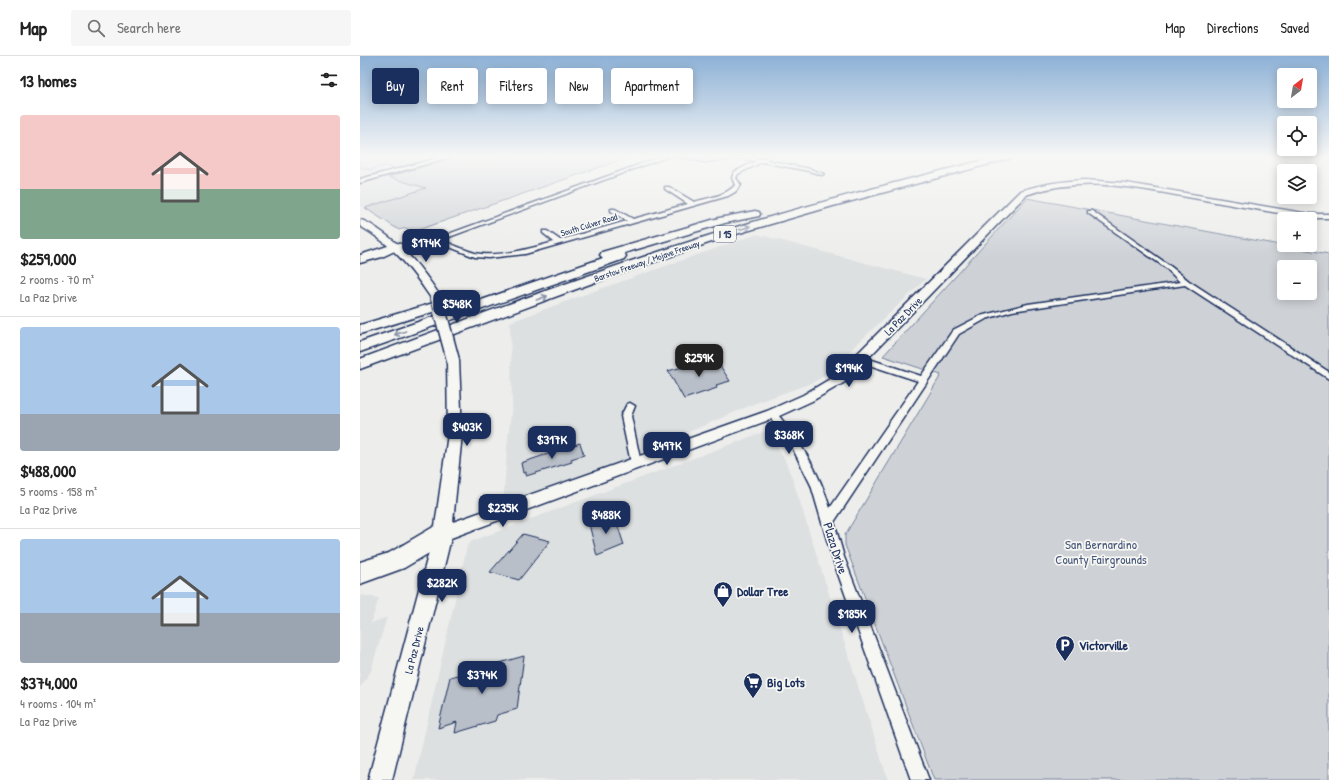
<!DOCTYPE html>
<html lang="en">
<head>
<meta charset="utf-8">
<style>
	body { margin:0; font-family:"Patrick Hand",sans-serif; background:#f6f6f6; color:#222; height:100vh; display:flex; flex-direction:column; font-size:15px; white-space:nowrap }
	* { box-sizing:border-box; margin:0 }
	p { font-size:13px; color:#767676 }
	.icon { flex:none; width:22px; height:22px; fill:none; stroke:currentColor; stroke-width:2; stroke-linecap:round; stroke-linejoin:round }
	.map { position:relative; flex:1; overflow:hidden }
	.drawer { display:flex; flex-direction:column; background:#fff; width:360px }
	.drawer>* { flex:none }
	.banner { position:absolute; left:12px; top:12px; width:380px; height:36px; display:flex; gap:8px }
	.needle { width:26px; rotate:31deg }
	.tools { position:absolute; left:917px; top:12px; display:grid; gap:8px }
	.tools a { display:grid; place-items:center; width:40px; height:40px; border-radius:4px; background:#fff; box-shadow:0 2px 10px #0003; font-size:20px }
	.price { position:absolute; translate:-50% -34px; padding:0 9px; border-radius:8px; background:#1b2f5e; color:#fff; font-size:13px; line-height:26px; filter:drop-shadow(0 1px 2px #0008) }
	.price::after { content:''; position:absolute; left:50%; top:24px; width:12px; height:9px; margin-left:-6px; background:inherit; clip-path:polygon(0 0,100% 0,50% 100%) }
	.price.selected { background:#222; color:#fff }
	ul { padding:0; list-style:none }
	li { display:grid; align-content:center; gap:8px; height:212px; padding:0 20px }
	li+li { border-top:1px solid #e0e0e0 }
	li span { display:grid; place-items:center; height:124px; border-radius:4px; color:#555 }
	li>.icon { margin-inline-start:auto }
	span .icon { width:72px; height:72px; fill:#fffc; stroke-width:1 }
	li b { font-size:17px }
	h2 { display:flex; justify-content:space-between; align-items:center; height:48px; padding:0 20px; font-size:17px }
	.tag { padding:0 14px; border-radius:4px; background:#fff; box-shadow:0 2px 10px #0003; font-size:14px; line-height:36px }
	.tag.selected { background:#1b2f5e; color:#fff }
	header { display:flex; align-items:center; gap:24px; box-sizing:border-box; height:56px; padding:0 20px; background:#fff; border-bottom:1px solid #e0e0e0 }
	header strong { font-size:19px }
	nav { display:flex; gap:22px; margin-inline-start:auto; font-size:14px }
	.search { width:280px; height:36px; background:#f6f6f6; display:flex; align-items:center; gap:10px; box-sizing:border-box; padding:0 14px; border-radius:4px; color:#767676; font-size:15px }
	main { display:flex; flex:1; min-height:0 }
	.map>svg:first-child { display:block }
	.built { fill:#dde0e1 }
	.green { fill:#ced2d7; stroke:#74809a; fill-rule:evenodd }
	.building { fill:#b9bfc8; stroke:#1b2f5e }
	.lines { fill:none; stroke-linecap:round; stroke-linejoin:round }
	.street-casing { stroke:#1b2f5e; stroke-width:3 }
	.secondary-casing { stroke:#1b2f5e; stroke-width:3 }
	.highway-casing { stroke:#1b2f5e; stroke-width:3 }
	.street { fill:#f6f6f2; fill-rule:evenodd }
	.secondary { fill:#f6f6f2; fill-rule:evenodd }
	.highway { fill:#f6f6f2; fill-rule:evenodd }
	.secondary-bridge-far1-casing { stroke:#1b2f5e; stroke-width:12; stroke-linecap:butt }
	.secondary-bridge-casing { stroke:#1b2f5e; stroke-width:15; stroke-linecap:butt }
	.secondary-bridge-far1 { stroke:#f6f6f2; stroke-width:10 }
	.secondary-bridge { stroke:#f6f6f2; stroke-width:12 }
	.oneway { stroke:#8892a8 }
	.labels { text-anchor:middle; stroke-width:3.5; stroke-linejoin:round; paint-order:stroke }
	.far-street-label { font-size:9px; fill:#1b2f5e; stroke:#f6f6f2 }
	.shield { fill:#f6f6f2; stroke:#5d6b8a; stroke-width:1 }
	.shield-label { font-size:10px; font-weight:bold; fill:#1b2f5e }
	.street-label { font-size:11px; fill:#1b2f5e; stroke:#f6f6f2 }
	.near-park-label { font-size:13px; fill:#48587c; stroke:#f6f6f2 }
	.near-street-label { font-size:13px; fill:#1b2f5e; stroke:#f6f6f2 }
	.near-poi-label { font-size:13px; font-weight:bold; fill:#1b2f5e; stroke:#f6f6f2; text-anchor:start }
</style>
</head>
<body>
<header>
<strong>Map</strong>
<div class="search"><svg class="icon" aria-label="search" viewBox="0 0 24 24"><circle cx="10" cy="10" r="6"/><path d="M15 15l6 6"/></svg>Search here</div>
<nav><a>Map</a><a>Directions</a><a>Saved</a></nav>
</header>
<main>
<section class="drawer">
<h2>13 homes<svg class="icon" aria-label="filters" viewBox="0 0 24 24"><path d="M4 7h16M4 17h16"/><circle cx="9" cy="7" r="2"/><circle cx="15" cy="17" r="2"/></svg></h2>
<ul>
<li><span style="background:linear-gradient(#f6c9c9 60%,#7fa58c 0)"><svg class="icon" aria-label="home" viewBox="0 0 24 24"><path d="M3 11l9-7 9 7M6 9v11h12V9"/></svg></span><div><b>$259,000</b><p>2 rooms · 70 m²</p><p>La Paz Drive</p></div></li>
<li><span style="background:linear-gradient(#a9c7e8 70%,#9aa5b1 0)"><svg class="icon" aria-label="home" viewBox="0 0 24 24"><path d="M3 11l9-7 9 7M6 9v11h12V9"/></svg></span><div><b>$488,000</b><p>5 rooms · 158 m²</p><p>La Paz Drive</p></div></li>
<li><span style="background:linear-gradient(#a9c7e8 60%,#9aa5b1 0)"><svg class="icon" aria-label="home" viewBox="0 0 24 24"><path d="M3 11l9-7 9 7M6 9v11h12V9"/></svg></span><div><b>$374,000</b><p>4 rooms · 104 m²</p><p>La Paz Drive</p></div></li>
</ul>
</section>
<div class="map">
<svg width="969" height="724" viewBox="0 0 969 724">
	<rect width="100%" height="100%" fill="#edeeec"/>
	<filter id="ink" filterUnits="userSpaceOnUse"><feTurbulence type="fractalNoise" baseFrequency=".025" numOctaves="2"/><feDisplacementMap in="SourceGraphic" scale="8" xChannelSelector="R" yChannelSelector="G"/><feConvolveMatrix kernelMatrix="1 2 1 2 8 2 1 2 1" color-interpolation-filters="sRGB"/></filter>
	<g filter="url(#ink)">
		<path class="built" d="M25,110L45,116L29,120L67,132L5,152L0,150V111L10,114Z
			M397,178L566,223L461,322L452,327L396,347L262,405L143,450L147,391L152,348L150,266L234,235Z
			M403,376L408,377L411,380L424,402L433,424L528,724H54L107,490L112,485Z
			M2,539L19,542L11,567L27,561L11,615L0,632V540Z"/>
		<path class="green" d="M0,100H80L34,113L25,110L10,114L0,111Z
			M101,100H273L52,176L46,172L39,174L5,152L66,132L28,121Z
			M667,142L969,198V724H574L485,489V479L581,319L523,300ZM924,211H950V237H924Z"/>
		<path class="building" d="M355,302L370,325L356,329L357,332L324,343L308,315Z
			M220,387L224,399L211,403L212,406L166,420V416L163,417L161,407Z
			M254,458L264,489L237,500L229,468Z
			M163,478L190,485L159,524L130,516Z
			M164,600L157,653L137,659L135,665L95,677L97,666L78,672L90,621Z"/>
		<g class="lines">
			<g class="street-casing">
				<path id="street" d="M86,100H93L0,127V123Z
					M303,100H309L81,184C92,188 104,194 115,197C137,202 173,192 194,186L183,177V175H187L200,184L267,165L251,155V153H255L273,163L328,148L305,133V131H309L334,146C347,142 366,140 375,129L372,122L374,116L396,105L381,102L344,106L315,100L344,104L378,100L401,103L408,100H413L406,104L450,113L464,118L462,119L449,115L402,106L378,118L376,122L381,129L375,136L368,140L165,198L129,202L115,201L72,184Z
					M728,155H732L810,210L829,225L969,316V323L825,229L652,255L626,263L599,278L474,466L484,501L569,724H551L472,501L451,429L431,389L407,357L409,355H415C441,387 458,413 470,452L558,325L497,305L496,303L497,301H503L561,320L593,274L620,260L668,248L820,226L806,212L728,157Z
					M270,347L275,350L271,360L281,407L280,410H272L271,407L261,360L267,348Z"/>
			</g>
			<g class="secondary-casing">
				<path id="secondary" d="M724,124L766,127L950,158H969V162H950C911,156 872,149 833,142C776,132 723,119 666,139L485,326L452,345L417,361L91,482L32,724H8L74,477L88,378L87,304L89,301H97L99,304L102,378L93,466L407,355L443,339L475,320L660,135C682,128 701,125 724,124Z
					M0,164C7,165 13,170 19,174C45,191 63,214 80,240L79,242H71C50,211 33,189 0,170Z"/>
			</g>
			<g class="highway-casing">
				<path id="highway" d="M640,100H653L652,102L473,150L366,181L230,228L0,313V303C118,259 236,215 357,177C450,148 545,124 640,100Z
					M395,155L399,156L400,158L399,160L365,167L264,197L266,200L264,203L0,296V286L243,202L240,199L242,196L359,162Z
					M37,187L41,188L43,190L41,192L22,201L0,207V199Z
					M97,240L102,241L104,244L102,247L0,278V269Z
					M83,468L91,470L94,477L91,484L44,512L0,528V506L29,497L75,470Z"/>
			</g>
			<use href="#street" class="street"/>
			<use href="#secondary" class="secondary"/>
			<use href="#highway" class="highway"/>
			<g class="secondary-bridge-far1-casing">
				<path id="secondary-bridge-far1" d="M75,240L81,257"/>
			</g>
			<g class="secondary-bridge-casing">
				<path id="secondary-bridge" d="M80,256L93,304"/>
			</g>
			<use href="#secondary-bridge-far1" class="secondary-bridge-far1"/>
			<use href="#secondary-bridge" class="secondary-bridge"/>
		</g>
		<defs><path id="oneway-shaft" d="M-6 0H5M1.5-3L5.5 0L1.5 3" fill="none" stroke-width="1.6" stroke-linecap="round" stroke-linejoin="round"/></defs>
		<g class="oneway">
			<use href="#oneway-shaft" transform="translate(385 172) rotate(-17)"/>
			<use href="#oneway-shaft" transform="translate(182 242) rotate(-20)"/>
			<use href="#oneway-shaft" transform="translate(40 277) rotate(161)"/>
		</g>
	</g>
	<linearGradient id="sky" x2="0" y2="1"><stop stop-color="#8db1d6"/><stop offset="0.5" stop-color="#f7f7f6"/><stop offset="1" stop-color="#f7f7f6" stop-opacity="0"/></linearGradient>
	<rect width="969" height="201" fill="url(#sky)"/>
	<defs>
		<g id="shop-pin" transform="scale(1)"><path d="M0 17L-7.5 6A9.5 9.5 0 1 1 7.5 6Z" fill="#1b2f5e" stroke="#f6f6f2"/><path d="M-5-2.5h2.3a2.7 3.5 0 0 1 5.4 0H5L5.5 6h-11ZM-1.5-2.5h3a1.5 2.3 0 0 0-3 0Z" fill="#fff"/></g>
		<g id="parking-pin" transform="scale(1)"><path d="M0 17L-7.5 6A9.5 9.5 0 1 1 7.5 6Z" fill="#1b2f5e" stroke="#f6f6f2"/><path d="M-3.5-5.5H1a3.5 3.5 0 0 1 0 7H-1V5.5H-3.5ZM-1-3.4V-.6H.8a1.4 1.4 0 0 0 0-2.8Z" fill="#fff"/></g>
		<g id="supermarket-pin" transform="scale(1)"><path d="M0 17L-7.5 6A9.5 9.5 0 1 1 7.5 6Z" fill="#1b2f5e" stroke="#f6f6f2"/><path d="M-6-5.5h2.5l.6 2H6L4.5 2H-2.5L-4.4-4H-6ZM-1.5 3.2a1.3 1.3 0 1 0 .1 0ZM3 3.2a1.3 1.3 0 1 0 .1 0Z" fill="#fff"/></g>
	</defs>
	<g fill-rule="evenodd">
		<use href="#shop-pin" x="363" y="535"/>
		<use href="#parking-pin" x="705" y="589"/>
		<use href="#supermarket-pin" x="393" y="626"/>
	</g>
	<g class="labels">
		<g class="far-street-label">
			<text transform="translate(229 169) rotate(-17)" y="3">South Culver Road</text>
			<text transform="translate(287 205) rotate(-19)" y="3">Barstow Freeway / Mojave Freeway</text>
		</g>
		<rect class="shield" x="354" y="170" width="22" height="16" rx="3"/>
		<g class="shield-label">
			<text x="365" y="182">I 15</text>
		</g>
		<g class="street-label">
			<text transform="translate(543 260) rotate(-46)" y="4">La Paz Drive</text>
			<text transform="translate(54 594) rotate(-76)" y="4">La Paz Drive</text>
		</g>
		<g class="near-park-label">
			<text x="741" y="493">San Bernardino<tspan x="741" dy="15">County Fairgrounds</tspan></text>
		</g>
		<g class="near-street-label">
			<text transform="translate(476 492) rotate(72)" y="5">Plaza Drive</text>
		</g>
		<g class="near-poi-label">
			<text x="377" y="540">Dollar Tree</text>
			<text x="719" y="594">Victorville</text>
			<text x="407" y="631">Big Lots</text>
		</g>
	</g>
</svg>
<div class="tools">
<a><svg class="needle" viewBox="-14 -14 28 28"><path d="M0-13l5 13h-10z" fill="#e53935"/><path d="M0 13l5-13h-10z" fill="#767676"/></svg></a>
<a><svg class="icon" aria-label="locate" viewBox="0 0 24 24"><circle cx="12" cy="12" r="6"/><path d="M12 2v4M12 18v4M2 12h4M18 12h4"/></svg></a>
<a><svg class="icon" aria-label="layers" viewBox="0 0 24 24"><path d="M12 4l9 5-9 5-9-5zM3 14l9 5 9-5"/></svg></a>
<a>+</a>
<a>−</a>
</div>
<b class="price" style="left:66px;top:207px">$174K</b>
<b class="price" style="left:97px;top:268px">$548K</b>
<b class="price selected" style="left:339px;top:322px">$259K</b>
<b class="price" style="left:489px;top:332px">$194K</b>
<b class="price" style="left:107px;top:391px">$403K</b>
<b class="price" style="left:429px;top:399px">$368K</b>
<b class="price" style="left:192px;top:404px">$317K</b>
<b class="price" style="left:307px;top:410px">$497K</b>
<b class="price" style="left:143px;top:472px">$235K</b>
<b class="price" style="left:246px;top:479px">$488K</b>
<b class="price" style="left:82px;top:547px">$282K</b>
<b class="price" style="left:492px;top:578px">$185K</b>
<b class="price" style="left:122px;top:639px">$374K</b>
<div class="banner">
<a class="tag selected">Buy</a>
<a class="tag">Rent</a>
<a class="tag">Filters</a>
<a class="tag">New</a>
<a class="tag">Apartment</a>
</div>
</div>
</main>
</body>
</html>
